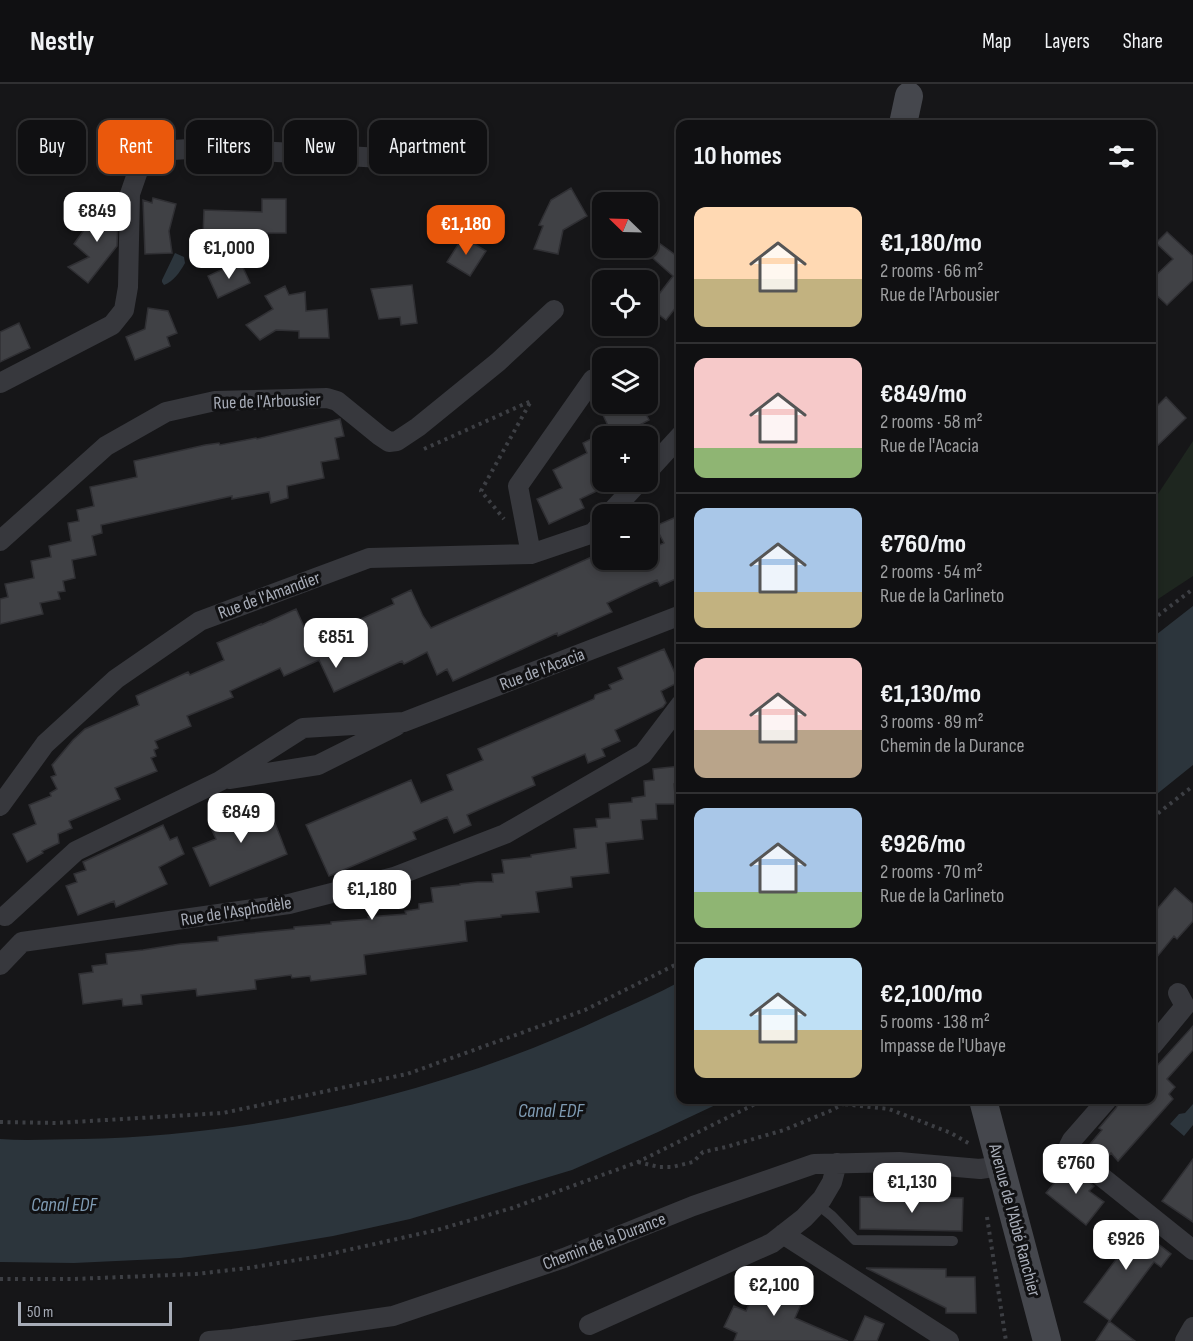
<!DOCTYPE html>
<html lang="en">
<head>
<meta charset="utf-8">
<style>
	body { margin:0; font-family:"Sofia Sans Condensed",sans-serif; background:#1e1e20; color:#f1f3f6; height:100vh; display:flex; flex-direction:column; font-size:22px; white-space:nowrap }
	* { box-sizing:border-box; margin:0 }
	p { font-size:20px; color:#9c9d9f }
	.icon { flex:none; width:33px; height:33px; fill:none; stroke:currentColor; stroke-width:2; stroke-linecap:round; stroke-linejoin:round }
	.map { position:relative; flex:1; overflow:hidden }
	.drawer { position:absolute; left:676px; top:36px; width:480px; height:984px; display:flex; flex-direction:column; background:#101012; border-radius:12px; box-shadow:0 3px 9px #0003,0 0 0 2px #303032 }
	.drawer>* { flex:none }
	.banner { position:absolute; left:18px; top:36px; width:568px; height:54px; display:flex; gap:12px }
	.needle { width:39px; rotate:293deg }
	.buttons { position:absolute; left:592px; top:108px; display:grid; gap:12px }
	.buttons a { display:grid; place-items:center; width:66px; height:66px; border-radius:12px; background:#101012; box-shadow:0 3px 9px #0003,0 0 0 2px #303032; font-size:30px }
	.scale { position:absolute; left:18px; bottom:15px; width:154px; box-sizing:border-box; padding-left:6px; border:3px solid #a8adb8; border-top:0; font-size:16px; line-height:21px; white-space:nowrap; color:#a8adb8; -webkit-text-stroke:4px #111113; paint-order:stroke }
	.price { position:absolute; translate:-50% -51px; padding:0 14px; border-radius:12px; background:#fff; color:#222; font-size:20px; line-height:39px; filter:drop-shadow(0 2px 3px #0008) }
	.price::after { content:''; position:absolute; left:50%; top:36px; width:18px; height:14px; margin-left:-9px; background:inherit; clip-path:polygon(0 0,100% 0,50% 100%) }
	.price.on { background:#ea580c; color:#fff }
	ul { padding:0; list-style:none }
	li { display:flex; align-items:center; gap:18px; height:150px; padding:0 18px }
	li+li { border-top:2px solid #303032 }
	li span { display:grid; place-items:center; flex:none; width:168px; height:120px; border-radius:12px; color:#555 }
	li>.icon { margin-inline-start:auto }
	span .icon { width:72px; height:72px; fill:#fffc; stroke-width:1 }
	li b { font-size:26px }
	h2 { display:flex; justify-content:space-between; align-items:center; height:72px; padding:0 18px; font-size:26px }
	.tag { padding:0 21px; border-radius:12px; background:#101012; box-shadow:0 3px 9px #0003,0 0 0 2px #303032; font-size:21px; line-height:54px }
	.tag.on { background:#ea580c; color:#fff }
	header { display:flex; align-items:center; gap:36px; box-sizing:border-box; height:84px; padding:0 30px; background:#101012; border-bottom:2px solid #303032 }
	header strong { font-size:28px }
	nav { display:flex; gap:33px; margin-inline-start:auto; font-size:21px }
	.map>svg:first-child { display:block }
	.green { fill:#1e261f }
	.water { fill:#2c353c }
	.building { fill:#404145; stroke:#303034; stroke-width:1.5 }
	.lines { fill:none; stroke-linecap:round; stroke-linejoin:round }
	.path { stroke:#3d3f44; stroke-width:4; stroke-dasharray:3 4.5; stroke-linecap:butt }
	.lane { stroke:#37383d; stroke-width:10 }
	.street { stroke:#37383d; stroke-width:20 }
	.secondary { stroke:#45474d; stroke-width:28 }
	.labels { text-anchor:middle; stroke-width:6; stroke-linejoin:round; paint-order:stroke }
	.street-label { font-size:18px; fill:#a8adb8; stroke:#111113 }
	.water-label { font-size:20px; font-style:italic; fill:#7f9bb3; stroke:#111113 }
</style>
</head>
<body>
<header>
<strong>Nestly</strong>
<nav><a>Map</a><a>Layers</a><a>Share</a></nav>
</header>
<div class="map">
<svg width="1193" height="1257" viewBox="0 0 1193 1257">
	<rect width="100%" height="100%" fill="#161618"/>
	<path class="green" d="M1193,357V492L1152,519V419Z"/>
	<path class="water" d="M175,169L184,173L185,179C180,188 173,198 164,201L162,198V196Z
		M1193,522V681L1152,714V554Z
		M681,897V1016H726L658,1048L572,1086L410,1135L333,1152L255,1165L180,1174L74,1179L0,1178V1055C27,1057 55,1055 82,1055C263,1051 443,1009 607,932C632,921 657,910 681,897Z
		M1193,1020V1041L1184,1052L1170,1040L1179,1030L1185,1029Z"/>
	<path class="building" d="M571,104L587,132L563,146L558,170L534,165L543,142L539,141L551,116Z
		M153,114L176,120L169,147L172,169L145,170L143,116L152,119Z
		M262,115H286V149H227L229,153L203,152L204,126L262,128Z
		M102,121L118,133L117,162L88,199L68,183L89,173L74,160Z
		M1167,148L1193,172V196L1167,221L1152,207V195L1173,175L1156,159Z
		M648,151L681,175V217L666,236L649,223L673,192L648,170Z
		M463,153L486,167L470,192L447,178Z
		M240,177L250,199L218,214L208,192Z
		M412,201L417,239L401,241L400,233L379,235L371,205Z
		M285,202L289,211L305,208L306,227L327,225L329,254H299V247L276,246L260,256L246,241L273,225L265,212Z
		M148,224L168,227L177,249L167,253L170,262L135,276L126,253L145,245Z
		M19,239L30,264L0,278V248Z
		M1166,313L1186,334L1152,367V327Z
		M623,320H641L649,336L632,345L635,352H613L602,329Z
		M340,335L344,352L335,354L339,375L321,378L324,394L287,402L288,414L271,419L269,408L232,415V412L101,441L102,449L92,452L96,471L72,476L75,494L63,497L65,507L58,508L60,515L40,519L43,530L0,540V515L8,513L5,500L34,494L31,477L51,473L49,462L71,457L68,439L79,437L77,426L94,422L90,403L137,393L134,377L205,361L219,359L220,361L256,354L257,355Z
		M603,349V404L580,415L584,424L549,440L537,415L562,404L553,386L587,369L583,359Z
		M681,431V495L680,493L660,502L657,496L641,503L607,519L612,528L558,552L557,549L453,597L447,585L437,591L427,568L404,580L402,577L334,608L319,576L284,592L280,584L230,607L233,613L187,632L191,642L155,657L158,664L154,666L156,672L151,674L157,687L115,704L120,715L69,737L72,744L58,750L59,759L42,767L43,769L27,778L13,750L36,740L29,721L51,712L50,709L57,705L51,693L56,691L52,681L73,656L85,645L139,621L136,612L188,588L190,591L224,576L217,559L261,540V541L296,525L310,556L328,550L394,520L392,515L411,506L423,532L431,544L603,468V476H648V466L664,459L655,442Z
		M664,565L679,598L661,607L666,619L663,623L615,646L620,657L602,665L605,672L588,679L585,670L532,693L535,701L467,731L471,741L454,749L447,733L413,748L416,755L329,792L306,741L411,696L421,719L453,706L447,691L483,676L478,665L594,615L595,611L611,605L609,601L623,595L618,584Z
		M681,682V699L674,700L676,720H656L657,735L641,736L643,755L606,759L609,789L571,793L572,803L536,808L539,828L501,831V833L465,837L467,857L364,871L366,890L311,897L310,892L292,894L291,891L255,896L256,905L197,912L196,905L141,911L142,920L123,922L122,915L83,920L79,890L93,888L92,882L107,880L106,870L143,866L180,860L218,857V853L242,850L294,845V843L331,840V838L369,835L368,833L406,830L405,827L419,825V820L433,818L431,804L460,801V800L477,798H493L492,790L504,789L502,776L531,773V771L576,764L574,745L597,743L596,735L610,734L609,720L632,718V714L645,712L644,697L654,696L653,685Z
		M266,716L287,770L210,802L193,764L216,755L210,742Z
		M163,741L170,756L177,753L184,770L159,783L167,800L116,823L114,817L78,831L66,802L77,798L74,790L86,786L83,778Z
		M1175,804L1193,820V837L1177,855L1174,852L1152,879V831Z
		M1193,942V966L1167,995L1175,1003L1169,1010L1173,1015L1118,1077L1111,1069L1103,1078L1086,1065L1102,1046L1099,1044L1116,1024L1120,1016H1152V980L1155,984Z
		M1193,1075V1138L1162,1117Z
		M1069,1082L1094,1102L1089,1107L1104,1118L1086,1141L1046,1109Z
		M860,1113L963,1114L962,1147L860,1145Z
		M1135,1142L1171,1170L1161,1183L1154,1178L1110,1237L1084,1218L1121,1169L1111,1160L1121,1143L1130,1149Z
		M866,1184L946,1185V1193H975L976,1229H946V1224Z
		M761,1192L805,1211L795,1234L848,1257H734L737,1249L724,1243L734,1222L746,1227Z
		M865,1232L884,1240L877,1257H854Z
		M1109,1237L1135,1257H1096Z"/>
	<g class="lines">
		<path class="path" d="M424,365L531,317L481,407L504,435
			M1152,536L1193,505
			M1152,734L1193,702
			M793,1016L800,1018L833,1019L889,1025L951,1049L970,1060
			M0,1038L56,1039L223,1029L407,990L585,926L681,878
			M638,1078L659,1083H672L693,1078L703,1068L726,1063L784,1046L830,1027L851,1016
			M987,1133L1006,1257
			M0,1195H74L196,1190L248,1184L321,1172L437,1146L512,1124L638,1078L763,1016"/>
		<path class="lane" d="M817,1120L832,1132L855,1156L953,1157"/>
		<path class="street" d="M0,299L112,241L124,226L128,203L130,110L140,81L157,67L205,64L399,75
			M648,387L681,351
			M609,430L639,398
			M0,457L106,362L166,328L215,317L327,314L337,317L380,352L389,358L397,357L418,343L498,278L554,226
			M531,470L518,402L593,295
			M229,695L318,681L396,642
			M0,722L45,660L116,595L200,537L369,474L531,470L593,449L603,438
			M5,832L76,767L220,697L303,644L404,638L681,531
			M22,858L289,820L394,793L505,750L643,670L681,620
			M0,881L22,858
			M1152,962L1185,922L1178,909
			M1107,1016L1072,1056L1069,1062L1072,1069L1193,1166
			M783,1150L949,1257
			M589,1241L772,1159L804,1134L822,1115L832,1098L837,1079
			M209,1257L233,1255L393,1232L564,1174L693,1122L814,1080L899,1078L980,1085L1000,1082
			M1185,1257L1193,1243"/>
		<path class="secondary" d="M903,40L909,12
			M983,1016L1047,1257"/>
	</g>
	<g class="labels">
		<g class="street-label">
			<text transform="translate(267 317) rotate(-2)" y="6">Rue de l'Arbousier</text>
			<text transform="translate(269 511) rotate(-20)" y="6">Rue de l'Amandier</text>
			<text transform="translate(542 585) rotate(-21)" y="6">Rue de l'Acacia</text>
			<text transform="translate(236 827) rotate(-9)" y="6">Rue de l'Asphodèle</text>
			<text transform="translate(1015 1136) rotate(75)" y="6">Avenue de l'Abbé Ranchier</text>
			<text transform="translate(604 1157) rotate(-21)" y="6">Chemin de la Durance</text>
		</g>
		<g class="water-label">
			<text x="551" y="1033">Canal EDF</text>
			<text x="64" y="1127">Canal EDF</text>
		</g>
	</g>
</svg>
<div class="buttons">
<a><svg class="needle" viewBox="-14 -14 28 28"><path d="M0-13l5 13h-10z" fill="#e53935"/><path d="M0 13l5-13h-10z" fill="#9c9d9f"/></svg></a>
<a><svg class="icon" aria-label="locate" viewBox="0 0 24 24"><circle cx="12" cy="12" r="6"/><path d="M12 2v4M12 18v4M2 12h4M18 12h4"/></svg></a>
<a><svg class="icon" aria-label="layers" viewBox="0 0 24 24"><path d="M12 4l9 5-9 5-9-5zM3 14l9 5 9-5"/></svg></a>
<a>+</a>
<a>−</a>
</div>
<div class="scale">50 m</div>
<b class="price" style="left:97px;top:159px">€849</b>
<b class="price on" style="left:466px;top:172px">€1,180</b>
<b class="price" style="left:229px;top:196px">€1,000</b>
<b class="price" style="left:336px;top:585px">€851</b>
<b class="price" style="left:241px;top:760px">€849</b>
<b class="price" style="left:372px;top:837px">€1,180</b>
<b class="price" style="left:1076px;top:1111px">€760</b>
<b class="price" style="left:912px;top:1130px">€1,130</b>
<b class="price" style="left:1126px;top:1187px">€926</b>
<b class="price" style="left:774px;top:1233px">€2,100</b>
<div class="banner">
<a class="tag">Buy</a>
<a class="tag on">Rent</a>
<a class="tag">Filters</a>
<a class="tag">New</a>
<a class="tag">Apartment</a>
</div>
<section class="drawer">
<h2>10 homes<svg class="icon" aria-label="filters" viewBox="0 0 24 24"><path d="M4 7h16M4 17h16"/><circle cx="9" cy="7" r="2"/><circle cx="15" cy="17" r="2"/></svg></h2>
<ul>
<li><span style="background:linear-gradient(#ffd9b3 60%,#c2b280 0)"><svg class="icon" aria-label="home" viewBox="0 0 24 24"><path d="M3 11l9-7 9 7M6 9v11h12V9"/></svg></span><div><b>€1,180/mo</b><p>2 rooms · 66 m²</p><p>Rue de l'Arbousier</p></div></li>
<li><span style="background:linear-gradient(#f6c9c9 75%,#8fb573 0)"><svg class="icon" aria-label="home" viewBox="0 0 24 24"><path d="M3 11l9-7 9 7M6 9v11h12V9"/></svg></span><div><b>€849/mo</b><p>2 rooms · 58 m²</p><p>Rue de l'Acacia</p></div></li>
<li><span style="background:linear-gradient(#a9c7e8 70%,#c2b280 0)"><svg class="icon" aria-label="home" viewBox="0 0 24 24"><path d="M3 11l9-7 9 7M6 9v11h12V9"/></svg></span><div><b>€760/mo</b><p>2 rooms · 54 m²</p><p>Rue de la Carlineto</p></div></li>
<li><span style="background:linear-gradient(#f6c9c9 60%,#b9a48a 0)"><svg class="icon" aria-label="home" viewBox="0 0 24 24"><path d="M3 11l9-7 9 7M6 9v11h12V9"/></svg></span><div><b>€1,130/mo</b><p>3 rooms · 89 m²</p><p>Chemin de la Durance</p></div></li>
<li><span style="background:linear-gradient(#a9c7e8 70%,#8fb573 0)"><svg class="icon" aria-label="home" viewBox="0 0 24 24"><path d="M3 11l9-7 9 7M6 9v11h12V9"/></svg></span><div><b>€926/mo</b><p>2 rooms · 70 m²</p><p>Rue de la Carlineto</p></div></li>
<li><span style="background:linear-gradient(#bfe0f5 60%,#c2b280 0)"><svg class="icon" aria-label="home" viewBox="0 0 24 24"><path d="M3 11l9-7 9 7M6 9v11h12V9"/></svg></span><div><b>€2,100/mo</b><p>5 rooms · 138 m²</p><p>Impasse de l'Ubaye</p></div></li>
</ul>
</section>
</div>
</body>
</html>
